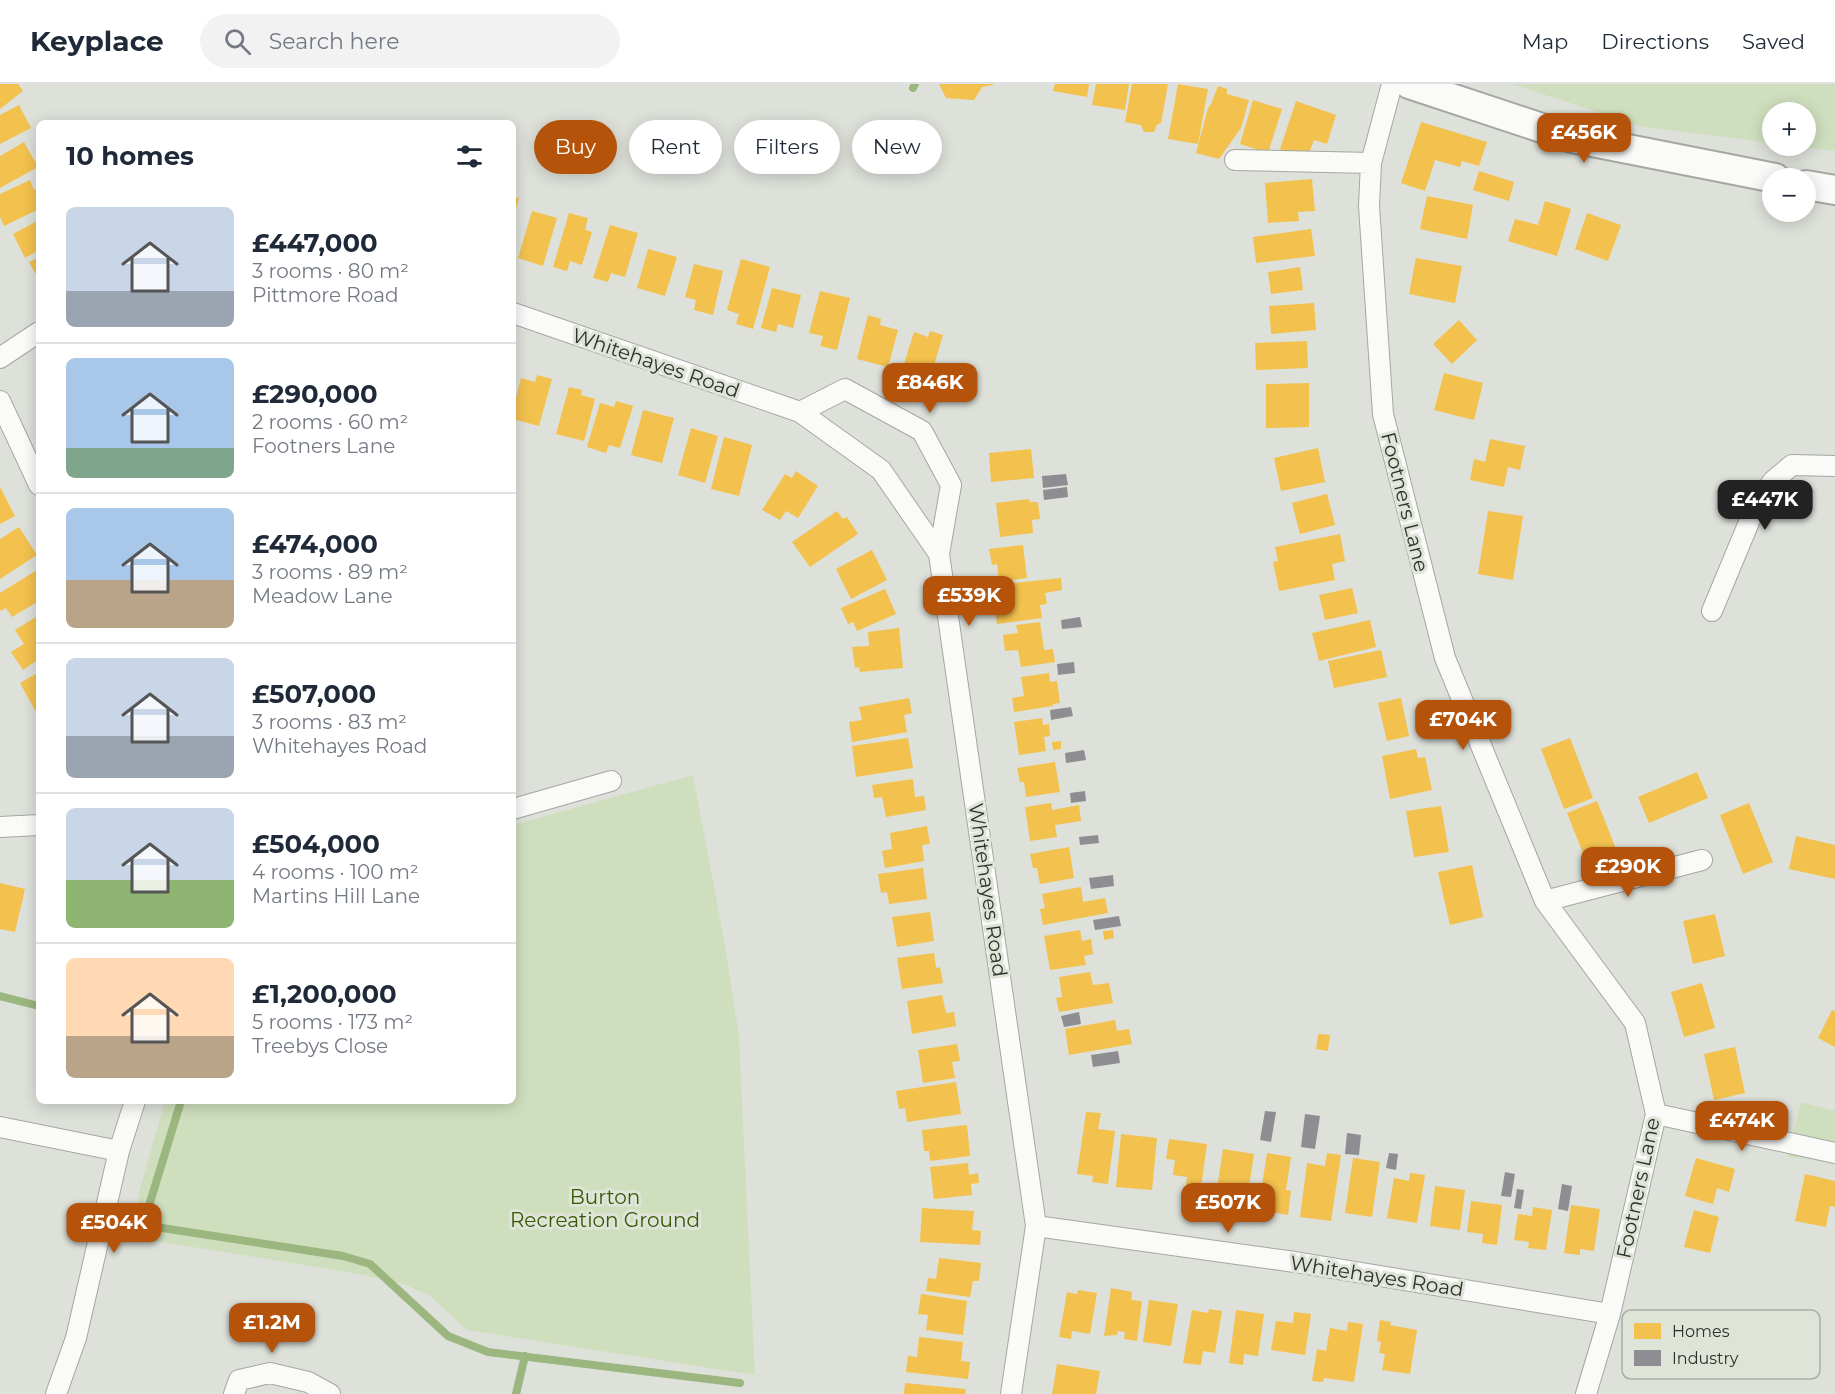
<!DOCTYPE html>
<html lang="en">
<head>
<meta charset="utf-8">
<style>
	body { margin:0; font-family:Montserrat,sans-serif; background:#f2f2f3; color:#1f2937; height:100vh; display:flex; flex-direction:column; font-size:22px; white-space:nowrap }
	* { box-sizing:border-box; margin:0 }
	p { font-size:20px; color:#747a83 }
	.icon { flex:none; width:33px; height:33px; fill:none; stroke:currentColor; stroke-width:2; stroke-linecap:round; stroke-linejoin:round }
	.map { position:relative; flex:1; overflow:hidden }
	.panel { position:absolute; left:36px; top:36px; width:480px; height:984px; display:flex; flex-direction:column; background:#fff; border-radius:9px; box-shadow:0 3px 15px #0003 }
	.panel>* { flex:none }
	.banner { position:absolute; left:534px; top:36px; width:570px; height:54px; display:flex; gap:12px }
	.buttons { position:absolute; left:1762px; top:18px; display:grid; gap:12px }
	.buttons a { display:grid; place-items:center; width:54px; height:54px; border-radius:50%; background:#fff; box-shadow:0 3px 15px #0003; font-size:30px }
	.price { position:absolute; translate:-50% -51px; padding:0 14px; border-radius:12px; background:#b45309; color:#fff; font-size:20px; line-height:39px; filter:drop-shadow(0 2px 3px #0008) }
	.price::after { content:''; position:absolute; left:50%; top:36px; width:18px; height:14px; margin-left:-9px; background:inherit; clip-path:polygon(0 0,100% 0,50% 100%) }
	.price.on { background:#222; color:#fff }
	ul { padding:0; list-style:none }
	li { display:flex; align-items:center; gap:18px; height:150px; padding:0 30px }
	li+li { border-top:2px solid #e0e1e3 }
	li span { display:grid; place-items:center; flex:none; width:168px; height:120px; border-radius:9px; color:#555 }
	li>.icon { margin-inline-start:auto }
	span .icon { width:72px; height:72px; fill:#fffc; stroke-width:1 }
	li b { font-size:26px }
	h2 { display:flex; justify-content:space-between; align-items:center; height:72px; padding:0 30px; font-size:26px }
	.tag { padding:0 21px; border-radius:27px; background:#fff; box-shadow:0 3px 15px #0003; font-size:21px; line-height:54px }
	.tag.on { background:#b45309; color:#fff }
	header { display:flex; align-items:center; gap:36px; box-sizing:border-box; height:84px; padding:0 30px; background:#fff; border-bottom:2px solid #e0e1e3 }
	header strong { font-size:28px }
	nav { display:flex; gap:33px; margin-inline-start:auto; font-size:21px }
	.search { width:420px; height:54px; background:#f2f2f3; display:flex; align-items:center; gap:15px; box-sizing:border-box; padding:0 21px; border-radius:33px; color:#747a83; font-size:22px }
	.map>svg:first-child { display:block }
	.green { fill:#cfdfbe }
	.homes { fill:#f2c14e }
	.industry { fill:#8d8d92 }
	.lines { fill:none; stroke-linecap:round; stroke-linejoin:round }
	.stream { stroke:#9cb680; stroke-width:8 }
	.street-casing { stroke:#a4a7a2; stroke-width:22 }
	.secondary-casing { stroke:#a4a7a2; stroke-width:32 }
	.street { stroke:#fafaf9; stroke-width:20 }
	.secondary { stroke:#fafaf9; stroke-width:28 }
	.labels { text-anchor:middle; stroke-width:6; stroke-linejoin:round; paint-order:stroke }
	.street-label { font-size:20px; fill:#2e312c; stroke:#dee4d7 }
	.park-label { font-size:20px; fill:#385802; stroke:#dee4d7 }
	.key { fill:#dee4d7; stroke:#a9aea4; stroke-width:1.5 }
	.key-label { font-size:16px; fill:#2e312c }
</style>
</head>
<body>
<header>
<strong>Keyplace</strong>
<div class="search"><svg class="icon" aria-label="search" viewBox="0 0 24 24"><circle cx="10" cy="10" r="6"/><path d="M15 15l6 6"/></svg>Search here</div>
<nav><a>Map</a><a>Directions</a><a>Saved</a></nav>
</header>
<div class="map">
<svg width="1835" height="1310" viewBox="0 0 1835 1310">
	<rect width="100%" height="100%" fill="#dee1da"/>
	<path class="green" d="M1512,0H1835V67L1793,62H1806V28H1773V59L1643,43Z
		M693,691L725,861L739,953L755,1291L467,1246L429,1211L403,1200L359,1190L130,1153L140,1105L165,1017H513V741Z
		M1801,1018L1835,1027V1078L1787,1073Z"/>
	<path class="homes" d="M0,0H18L23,7L0,25Z
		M939,0H993V1L982,3L974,16L946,14Z
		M1055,0H1089L1087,13L1053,7Z
		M1096,0H1129L1125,26L1092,21Z
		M1132,0H1168L1161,39L1157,41L1154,48H1144L1141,41L1125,38Z
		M1178,0L1208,5L1198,60L1168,55Z
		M1218,2L1227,5V10L1249,16L1241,44L1219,75L1196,69L1208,24L1211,20Z
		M1253,16L1282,25L1268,69L1240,60Z
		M1296,17L1336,31L1327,60L1314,56L1307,74L1280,65Z
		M19,21L31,44L0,60V31Z
		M1421,38L1487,58L1479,82L1462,77L1460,83L1435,76L1425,107L1401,99Z
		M24,58L38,83L0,104V72Z
		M1479,87L1514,98L1509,117L1473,106Z
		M1312,95L1315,127L1298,128L1299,137L1268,139L1265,99Z
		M30,96L34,106L39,104V125L4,142L0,133V110Z
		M1427,112L1473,121L1467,155L1420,145Z
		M513,113L519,114L514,131H513Z
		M1545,117L1571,125L1557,172L1508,157L1515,135L1538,141Z
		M532,127L557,134L543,182L518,174Z
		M569,129L588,134L585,146L592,148L582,181L570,177L567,187L553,183Z
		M1587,129L1621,141L1608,177L1575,165Z
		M39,136V166L25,174L13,150Z
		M610,141L638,149L625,193L611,189L608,198L593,194Z
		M1311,145L1315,172L1256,179L1253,153Z
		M648,165L677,173L665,212L637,204Z
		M39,173V196L29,178Z
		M1416,174L1462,182L1455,219L1409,210Z
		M741,175L770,183L753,245L736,240L739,230L727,226Z
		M694,180L723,187L713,231L694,226L696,216L685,213Z
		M1300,183L1303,206L1271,210L1268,188Z
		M772,204L801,211L793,244L778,240L776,248L761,244Z
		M820,207L850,214L837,266L820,262L823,252L809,249Z
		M1314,219L1316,246L1271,250L1269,222Z
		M868,231L881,235L880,241L898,246L888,283L857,275Z
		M1459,236L1477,256L1452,280L1433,260Z
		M930,247L943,251L928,302L911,296L914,286L903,283L914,248L928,253Z
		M1307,257L1308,284L1256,286L1255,259Z
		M1444,289L1483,299L1474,336L1434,326Z
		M537,291L552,295L539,342L513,335V325L521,294L535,298Z
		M1309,299V343L1266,344V300Z
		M569,303L582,306L581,311L595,315L584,357L556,350Z
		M616,317L633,322L620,364L609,361L606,369L587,363L600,319L614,323Z
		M643,326L674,334L662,379L631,371Z
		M691,344L718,352L705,399L678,391Z
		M724,353L752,361L739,412L711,405Z
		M1490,355L1525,362L1520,386L1508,383L1504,403L1470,396L1474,375L1485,378Z
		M1318,364L1325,398L1281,407L1274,374Z
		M1031,365L1034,394L991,398L989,369Z
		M796,387L818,402L798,434L786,427L780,436L762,426L785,390L792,394Z
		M0,403L15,432L0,440Z
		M1327,410L1335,441L1300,450L1292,419Z
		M1029,415L1030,418H1038L1040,435L1032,436L1033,449L1000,453L996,419Z
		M837,427L843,435L847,433L858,450L810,483L792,458Z
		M1488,427L1523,432L1513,496L1478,490Z
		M19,443L37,471L0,495V455Z
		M1340,450L1345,477L1332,480L1335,496L1279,507L1273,478L1278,477L1275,463Z
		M1023,461L1027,494L999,498L997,480L992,481L989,465Z
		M872,466L887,496L851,515L836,485Z
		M37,486L39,517L12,533L6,524L0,527V509Z
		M1061,494L1062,506L1045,509L1047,520L1040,521L1042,534L997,540L993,512L1014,509L1013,499Z
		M1352,504L1358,529L1325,536L1319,511Z
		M885,505L896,530L857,547L853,538L848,540L841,524Z
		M39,531V575L23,586L11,568L24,560L15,546Z
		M1370,536L1376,563L1319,577L1312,549Z
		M1040,538L1044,566L1053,565L1055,578L1021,583L1018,566L1005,567L1003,551L1018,549L1016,541Z
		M899,544L903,584L860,588L859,583L855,584L852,563L869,562L868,548Z
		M1381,566L1387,593L1334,604L1328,577Z
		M39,588V627L36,628L20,599Z
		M1049,589L1050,598L1057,597L1060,619L1053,620V622L1014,628L1012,614L1024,612L1021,593Z
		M909,614L912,629L904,631L907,648L852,658L849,638L862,636L859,623Z
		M1401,614L1409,652L1387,657L1378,619Z
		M1042,634L1043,641L1049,640L1050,652L1044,653L1046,667L1019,671L1014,638Z
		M908,654L913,684L856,693L852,662Z
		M1570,654L1593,714L1564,725L1541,665Z
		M1061,657V665L1053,666L1052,658Z
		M1416,665L1418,674L1425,673L1432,706L1390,715L1382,672Z
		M1055,678L1060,708L1026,713L1024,698H1020L1017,684Z
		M1697,688L1708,714L1649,739L1638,713Z
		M913,695L915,713L924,712L926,726L886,733L882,713L874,714L872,701Z
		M1597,717L1620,775L1590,787L1567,729Z
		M1051,719L1052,726L1079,721L1081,737L1055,741L1057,753L1030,757L1025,723Z
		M1749,719L1773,778L1743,790L1720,731Z
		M1441,722L1449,768L1414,773L1406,727Z
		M927,742L930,760L922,761L924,777L885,784L882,767L892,765L890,749Z
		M1796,752L1835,761V795L1789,785Z
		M1069,763L1074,794L1040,800L1037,784H1033L1030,770Z
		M1472,781L1483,833L1450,841L1438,788Z
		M923,784L927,815L889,820L887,808L881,809L878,790Z
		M0,799L25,805L15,848L0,845Z
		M1081,803L1083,818L1105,814L1108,829L1043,841L1040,825L1045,824L1042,810Z
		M930,828L934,857L897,863L892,833Z
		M1715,830L1725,872L1693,880L1683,837Z
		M1080,846L1082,857L1091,855L1093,870L1084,872L1086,881L1050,886L1044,852Z
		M1113,846L1114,854L1104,856L1103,847Z
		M934,869L936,884L940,883L943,899L902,905L897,874Z
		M1090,888L1093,901L1109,899L1113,919L1059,928L1056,914L1062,913L1059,893Z
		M1702,899L1715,944L1684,953L1671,908Z
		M942,911L946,929L954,928L956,942L912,950L907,917Z
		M1832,926L1835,927V963L1818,954Z
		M1115,936L1117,947L1129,945L1132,960L1069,971L1065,945Z
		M1318,950L1330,951L1328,967L1316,965Z
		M957,960L960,977L952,978L955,994L923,999L918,966Z
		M1735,963L1745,1009L1714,1016L1704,970Z
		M956,998L961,1030L907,1038L905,1024L899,1025L896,1007Z
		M1086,1028L1101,1029L1098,1045L1115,1047L1108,1100L1092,1098L1093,1092L1077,1090Z
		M967,1041L970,1072L930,1077L929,1067H924L922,1046Z
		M1121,1050L1157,1054L1152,1106L1116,1103Z
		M1169,1055L1207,1060L1200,1111L1185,1109L1187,1093L1173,1091L1175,1076L1166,1075Z
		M1223,1065L1254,1070L1247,1116L1231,1114L1230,1120L1215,1118Z
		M1267,1069L1291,1073L1286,1106L1291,1107L1288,1131L1258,1126Z
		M1327,1069L1341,1071L1331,1137L1300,1133L1307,1079L1325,1082Z
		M1353,1074L1380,1078L1372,1133L1345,1129Z
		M1696,1074L1735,1085L1729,1108L1717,1104L1713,1120L1685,1112Z
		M968,1079L969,1091L978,1089L979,1099L971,1100L972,1111L934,1115L930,1083Z
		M1410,1089L1425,1091L1417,1139L1387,1134L1394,1094L1409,1097Z
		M1805,1090L1835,1097V1123L1830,1122L1826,1143L1795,1137Z
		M1435,1102L1465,1106L1460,1146L1430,1142Z
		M1471,1117L1502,1121L1497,1161L1482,1159L1483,1150L1467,1148Z
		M1571,1121L1600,1125L1594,1167L1580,1165V1171L1564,1169Z
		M1533,1123L1552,1126L1546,1166L1528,1164L1529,1158L1514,1156L1518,1130L1532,1132Z
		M922,1124L974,1127L972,1146L981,1147L980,1161L920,1158Z
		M1694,1126L1719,1133L1710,1169L1684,1163Z
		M939,1174L981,1179L979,1197H973L970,1213L926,1207L928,1194L936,1195Z
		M1111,1204L1132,1208L1131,1216L1142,1217L1137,1257L1124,1255L1125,1248L1118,1247L1117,1251L1104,1252Z
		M1078,1206L1097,1209L1090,1250L1072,1247L1071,1255L1059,1253L1067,1208L1077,1210Z
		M921,1210L967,1217L963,1251L926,1246L928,1231L918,1230Z
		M1149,1216L1178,1220L1171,1262L1143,1258Z
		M1209,1225L1222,1227L1215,1269L1203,1267L1201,1281L1183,1279L1192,1226L1208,1229Z
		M1236,1226L1264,1230L1258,1272L1244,1270L1243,1281L1229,1279Z
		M1294,1228L1311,1230L1305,1271L1271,1266L1276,1237L1293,1239Z
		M1380,1236L1391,1238L1390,1241L1417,1246L1410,1290L1382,1286L1385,1270L1379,1269L1381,1258L1377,1257Z
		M1348,1238L1363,1240L1354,1298L1324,1294L1323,1298L1312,1297L1317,1265L1326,1267L1330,1244L1347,1247Z
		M919,1253L963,1258L961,1277L970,1278L968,1295L906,1288L908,1272L917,1273Z
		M1057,1280L1100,1287L1096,1310H1052Z
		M905,1299L966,1305L965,1310H904Z"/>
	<path class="industry" d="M1066,390L1068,401L1043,404L1042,392Z
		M1067,403L1068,413L1044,416L1043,406Z
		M1080,533L1082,543L1062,545L1061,536Z
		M1074,578L1075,589L1058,591L1057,580Z
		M1071,623L1073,632L1051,636L1050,626Z
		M1084,666L1086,676L1066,679L1065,669Z
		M1085,707L1086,717L1071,719L1070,709Z
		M1098,751L1099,759L1080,761L1079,753Z
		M1113,791L1114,802L1091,805L1089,794Z
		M1119,832L1121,842L1095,846L1093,836Z
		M1079,928L1081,940L1064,943L1061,932Z
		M1118,967L1120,979L1093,983L1091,971Z
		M1265,1027L1276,1028L1271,1058L1260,1056Z
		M1305,1030L1320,1032L1315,1065L1301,1063Z
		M1347,1049L1361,1051L1359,1071L1345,1070Z
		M1389,1069L1398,1070L1396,1086L1386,1084Z
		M1505,1088L1515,1090L1511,1113L1501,1112Z
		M1562,1100L1572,1102L1568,1127L1558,1125Z
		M1517,1105L1524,1106L1521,1125L1514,1124Z"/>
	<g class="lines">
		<path class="stream" d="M913,4L915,0
			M0,912L39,922
			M181,1017L144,1138L156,1143L343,1172L370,1180L448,1252L488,1268L740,1299
			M516,1310L525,1272"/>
		<g class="street-casing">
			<path id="street" d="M1392,0L1371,79L1369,122L1383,330L1445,574L1545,817L1635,939L1656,1030L1610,1230L1586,1310
				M1235,76L1371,79
				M513,229L800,328L881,386L939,470L1036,1142
				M0,274L39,248
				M0,317L39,401
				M800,328L845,305L922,347L951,401L939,470
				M1712,527L1757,419L1773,397L1792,381L1835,382
				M513,725L611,697
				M0,743L39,741
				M1545,817L1702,776
				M1656,1030L1835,1069
				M0,1043L119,1067
				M56,1310L76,1254L119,1067L135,1017
				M234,1310L239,1296L270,1289L308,1298L330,1310
				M1011,1310L1036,1142L1295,1178L1610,1230"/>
		</g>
		<g class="secondary-casing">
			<path id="secondary" d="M1409,0L1572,54L1775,94
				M1806,101L1835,106"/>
		</g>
		<use href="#street" class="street"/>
		<use href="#secondary" class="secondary"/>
	</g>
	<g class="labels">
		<g class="street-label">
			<text transform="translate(656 279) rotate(19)" y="7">Whitehayes Road</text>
			<text transform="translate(1405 418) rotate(76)" y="7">Footners Lane</text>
			<text transform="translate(988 806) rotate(82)" y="7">Whitehayes Road</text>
			<text transform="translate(1638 1104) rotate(-78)" y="7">Footners Lane</text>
			<text transform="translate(1377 1192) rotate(9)" y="7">Whitehayes Road</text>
		</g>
		<g class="park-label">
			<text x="605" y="1120">Burton<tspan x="605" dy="23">Recreation Ground</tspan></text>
		</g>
	</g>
	<rect x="1622" y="1226" width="198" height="69" rx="9" class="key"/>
	<rect x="1634" y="1239" width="27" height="16" fill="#f2c14e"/>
	<rect x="1634" y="1266" width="27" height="16" fill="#8d8d92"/>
	<g class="key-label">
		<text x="1672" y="1253">Homes</text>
		<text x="1672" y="1280">Industry</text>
	</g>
</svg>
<div class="buttons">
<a>+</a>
<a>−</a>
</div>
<b class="price" style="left:1584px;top:80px">£456K</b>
<b class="price" style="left:930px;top:330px">£846K</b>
<b class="price on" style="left:1765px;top:447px">£447K</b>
<b class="price" style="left:969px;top:543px">£539K</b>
<b class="price" style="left:1463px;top:667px">£704K</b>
<b class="price" style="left:1628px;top:814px">£290K</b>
<b class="price" style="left:1742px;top:1068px">£474K</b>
<b class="price" style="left:1228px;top:1150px">£507K</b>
<b class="price" style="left:114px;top:1170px">£504K</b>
<b class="price" style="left:272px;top:1270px">£1.2M</b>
<div class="banner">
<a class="tag on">Buy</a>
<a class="tag">Rent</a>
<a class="tag">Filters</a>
<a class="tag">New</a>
</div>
<section class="panel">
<h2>10 homes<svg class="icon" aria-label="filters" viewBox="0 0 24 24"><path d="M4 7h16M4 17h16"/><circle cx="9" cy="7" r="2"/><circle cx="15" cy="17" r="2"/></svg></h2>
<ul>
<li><span style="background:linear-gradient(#c9d6e8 70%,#9aa5b1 0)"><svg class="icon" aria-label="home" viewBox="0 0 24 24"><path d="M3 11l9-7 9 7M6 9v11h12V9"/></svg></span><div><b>£447,000</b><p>3 rooms · 80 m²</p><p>Pittmore Road</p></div></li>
<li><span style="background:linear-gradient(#a9c7e8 75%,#7fa58c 0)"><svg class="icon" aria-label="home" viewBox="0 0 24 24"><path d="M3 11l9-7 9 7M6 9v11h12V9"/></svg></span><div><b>£290,000</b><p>2 rooms · 60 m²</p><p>Footners Lane</p></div></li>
<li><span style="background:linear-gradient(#a9c7e8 60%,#b9a48a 0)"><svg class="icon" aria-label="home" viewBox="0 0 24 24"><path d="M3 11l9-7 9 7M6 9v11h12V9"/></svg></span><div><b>£474,000</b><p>3 rooms · 89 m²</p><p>Meadow Lane</p></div></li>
<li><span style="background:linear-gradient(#c9d6e8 65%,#9aa5b1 0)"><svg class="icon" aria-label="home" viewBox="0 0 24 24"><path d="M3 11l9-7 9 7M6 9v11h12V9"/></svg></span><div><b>£507,000</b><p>3 rooms · 83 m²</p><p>Whitehayes Road</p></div></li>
<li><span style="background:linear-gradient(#c9d6e8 60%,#8fb573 0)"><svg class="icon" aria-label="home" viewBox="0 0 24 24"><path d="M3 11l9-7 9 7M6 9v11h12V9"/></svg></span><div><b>£504,000</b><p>4 rooms · 100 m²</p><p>Martins Hill Lane</p></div></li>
<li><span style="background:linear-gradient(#ffd9b3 65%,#b9a48a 0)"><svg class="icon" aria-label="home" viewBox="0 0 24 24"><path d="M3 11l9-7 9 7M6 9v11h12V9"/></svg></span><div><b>£1,200,000</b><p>5 rooms · 173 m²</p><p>Treebys Close</p></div></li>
</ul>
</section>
</div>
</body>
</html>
